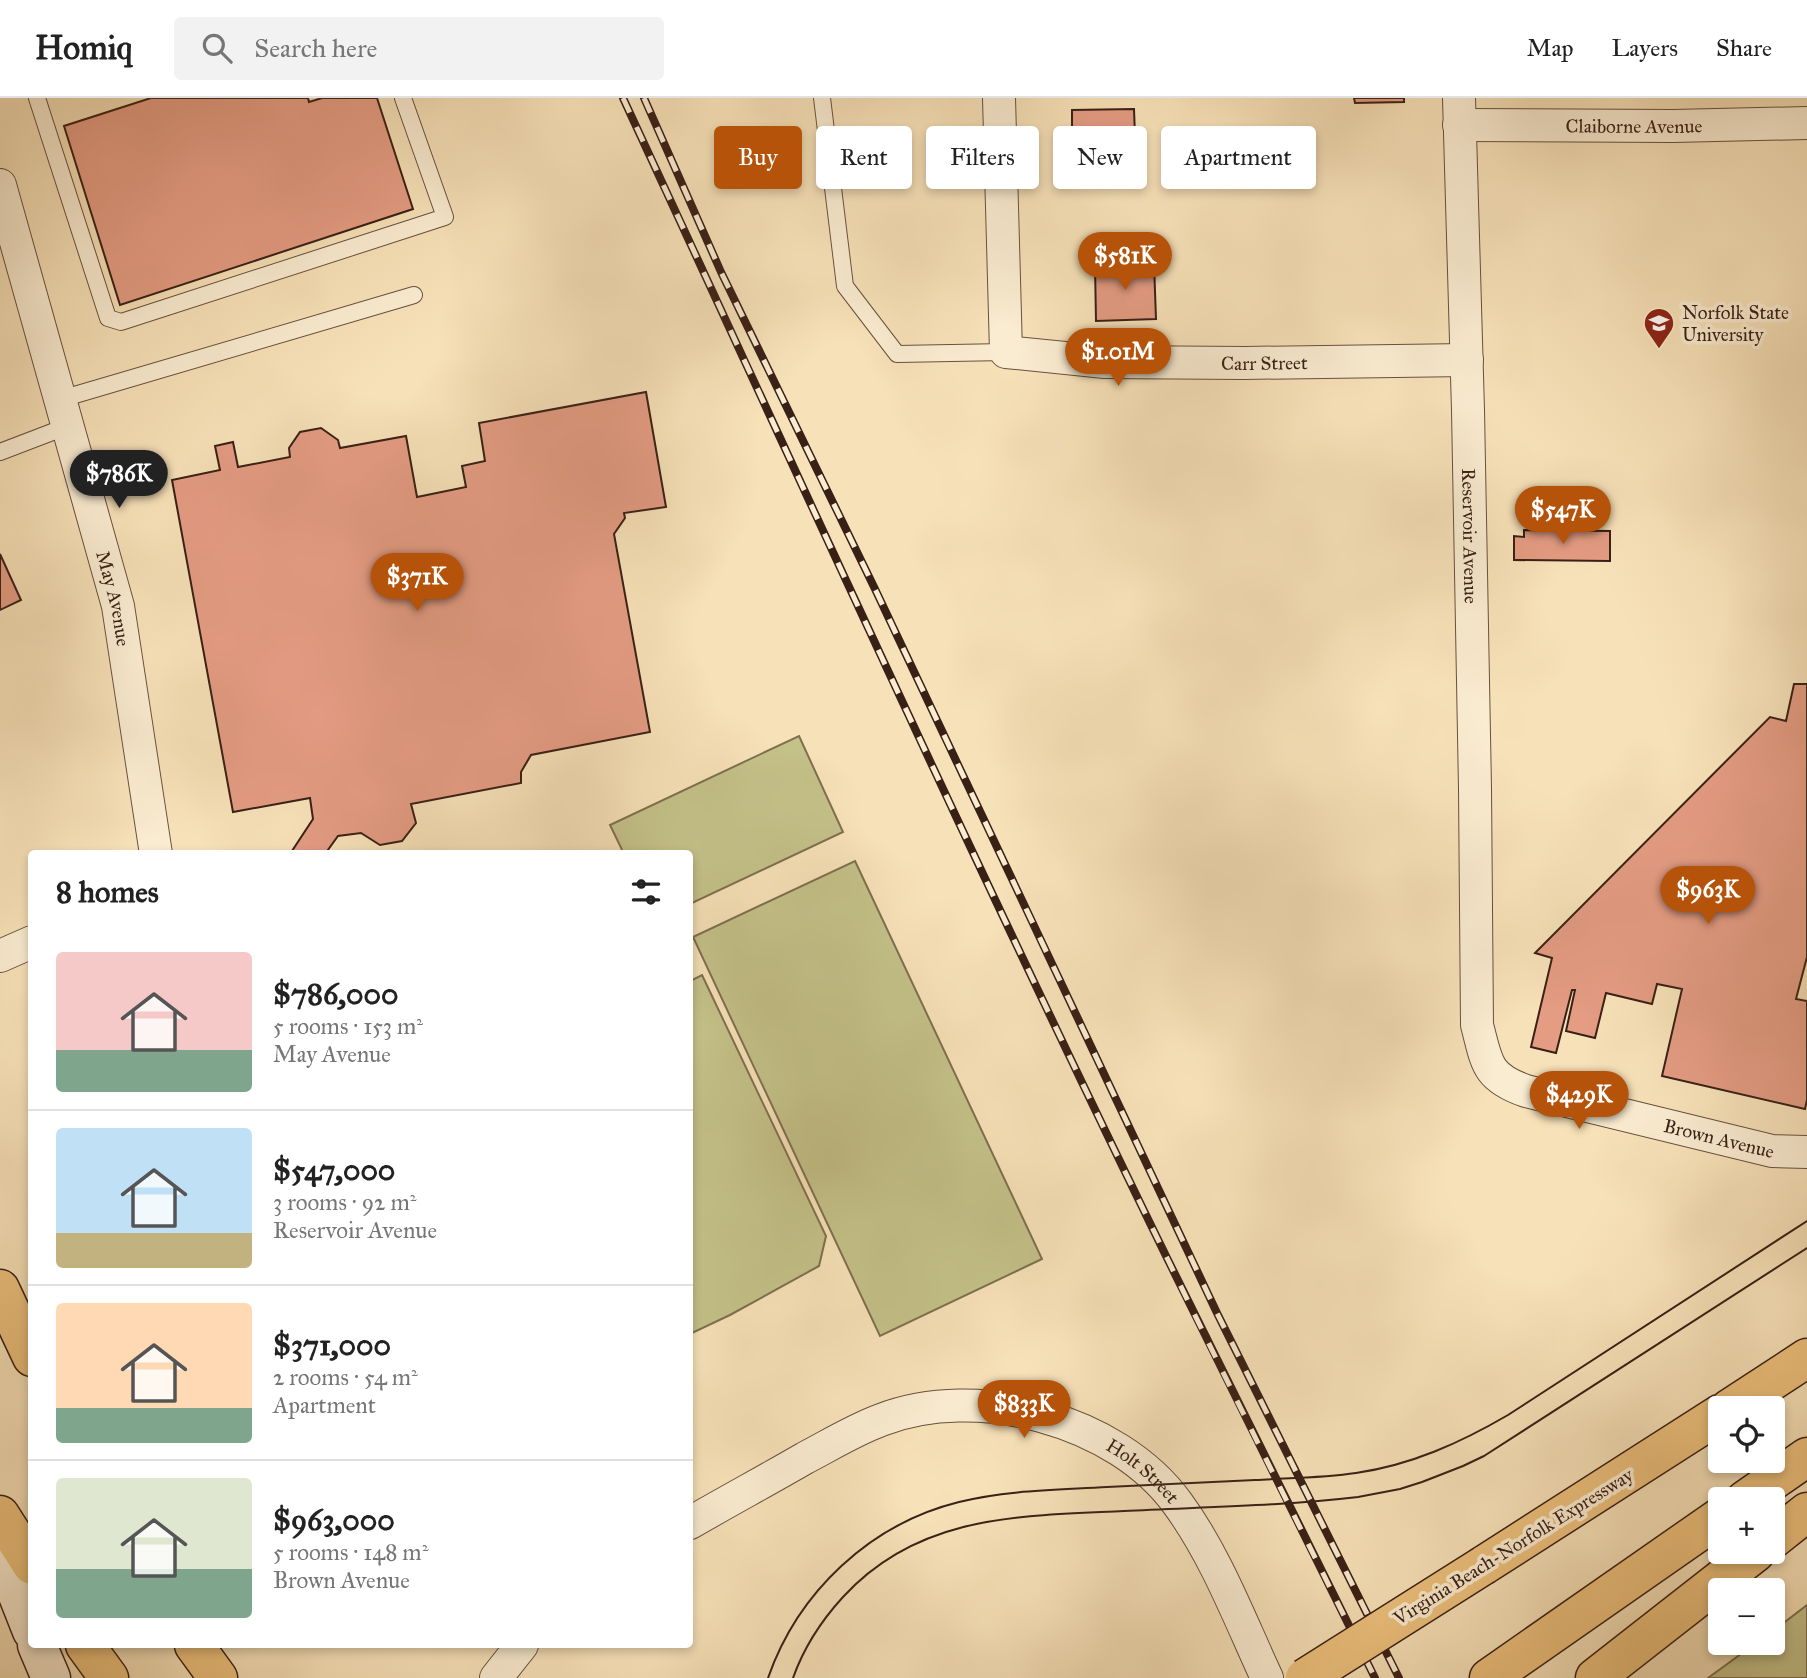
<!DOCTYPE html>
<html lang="en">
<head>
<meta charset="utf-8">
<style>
	body { margin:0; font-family:"IM FELL Great Primer",serif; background:#f2f2f2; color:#222; height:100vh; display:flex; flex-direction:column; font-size:26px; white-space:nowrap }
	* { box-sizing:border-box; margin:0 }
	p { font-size:23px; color:#767676 }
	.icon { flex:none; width:38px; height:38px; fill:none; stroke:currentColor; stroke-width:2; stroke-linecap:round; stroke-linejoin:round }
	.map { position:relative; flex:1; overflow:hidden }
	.drawer { position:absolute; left:28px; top:752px; width:665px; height:798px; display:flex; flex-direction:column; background:#fff; border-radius:7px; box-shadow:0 4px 10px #0003 }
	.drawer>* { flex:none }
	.banner { position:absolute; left:714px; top:28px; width:665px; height:63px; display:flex; gap:14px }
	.tools { position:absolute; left:1708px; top:1298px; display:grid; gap:14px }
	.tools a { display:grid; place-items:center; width:77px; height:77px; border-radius:7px; background:#fff; box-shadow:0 4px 10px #0003; font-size:35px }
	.price { position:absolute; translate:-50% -60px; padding:0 16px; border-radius:24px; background:#b45309; color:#fff; font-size:23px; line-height:46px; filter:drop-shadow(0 2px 4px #0008) }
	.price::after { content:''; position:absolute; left:50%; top:42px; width:21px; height:16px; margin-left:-10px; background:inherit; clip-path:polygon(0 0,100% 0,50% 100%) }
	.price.selected { background:#222; color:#fff }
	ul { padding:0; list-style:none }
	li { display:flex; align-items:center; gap:21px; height:175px; padding:0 28px }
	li+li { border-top:2px solid #e0e0e0 }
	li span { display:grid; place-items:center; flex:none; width:196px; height:140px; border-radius:7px; color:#555 }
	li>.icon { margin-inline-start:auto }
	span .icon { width:84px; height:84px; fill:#fffc; stroke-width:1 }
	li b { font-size:30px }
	h2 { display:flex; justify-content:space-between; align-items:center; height:84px; padding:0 28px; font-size:30px }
	.pill { padding:0 24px; border-radius:7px; background:#fff; box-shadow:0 4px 10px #0003; font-size:24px; line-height:63px }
	.pill.selected { background:#b45309; color:#fff }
	header { display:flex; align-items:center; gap:42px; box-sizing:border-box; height:98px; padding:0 35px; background:#fff; border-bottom:2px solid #e0e0e0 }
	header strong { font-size:33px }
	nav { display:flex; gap:38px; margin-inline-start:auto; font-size:24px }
	.search { width:490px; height:63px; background:#f2f2f2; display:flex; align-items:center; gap:18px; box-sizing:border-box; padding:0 24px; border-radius:7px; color:#767676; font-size:26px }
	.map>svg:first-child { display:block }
	.green { fill:#c4c189; stroke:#7e7050; stroke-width:2 }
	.building { fill:#e49c83; stroke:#392016; stroke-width:2 }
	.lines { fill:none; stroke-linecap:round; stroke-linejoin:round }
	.service-casing { stroke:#68503e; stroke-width:18 }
	.minor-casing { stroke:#68503e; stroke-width:34 }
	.secondary-casing { stroke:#392016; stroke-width:41 }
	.trunk-casing { stroke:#392016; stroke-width:41 }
	.motorway-casing { stroke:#392016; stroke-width:41 }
	.service { stroke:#faecd1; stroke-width:16 }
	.minor { stroke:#faecd1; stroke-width:32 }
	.secondary { stroke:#faecd1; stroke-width:38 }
	.trunk { stroke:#ecc07c; stroke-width:38 }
	.motorway { stroke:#ecc07c; stroke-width:38 }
	.tram { stroke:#392016; stroke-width:2 }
	.rail-casing { stroke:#392016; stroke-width:8 }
	.rail { stroke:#faecd1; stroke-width:5; stroke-dasharray:16; stroke-linecap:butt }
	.motorway-bridge-casing { stroke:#392016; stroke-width:41; stroke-linecap:butt }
	.motorway-bridge { stroke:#ecc07c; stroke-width:38 }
	.labels { text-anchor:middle; stroke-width:7; stroke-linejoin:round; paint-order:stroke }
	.street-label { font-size:19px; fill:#392016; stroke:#faecd1 }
	.poi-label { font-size:19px; fill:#392016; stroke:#faecd1; text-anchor:start }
</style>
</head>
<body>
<header>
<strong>Homiq</strong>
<div class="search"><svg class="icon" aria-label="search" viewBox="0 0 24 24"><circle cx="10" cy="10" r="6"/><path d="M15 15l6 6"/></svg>Search here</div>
<nav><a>Map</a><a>Layers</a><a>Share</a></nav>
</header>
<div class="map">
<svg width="1807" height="1580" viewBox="0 0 1807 1580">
	<rect width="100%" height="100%" fill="#f7e1b8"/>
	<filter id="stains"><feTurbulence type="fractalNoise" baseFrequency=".00286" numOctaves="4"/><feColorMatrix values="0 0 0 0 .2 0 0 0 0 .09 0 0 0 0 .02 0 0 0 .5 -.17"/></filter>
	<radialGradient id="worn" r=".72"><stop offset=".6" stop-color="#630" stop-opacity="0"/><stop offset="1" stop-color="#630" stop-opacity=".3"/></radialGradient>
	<path class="green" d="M799,638L843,734L690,806V756H624L610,727Z
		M855,763L1042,1161L880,1238L693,839Z
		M702,877L826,1138L819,1168L730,1217L690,1236V883Z
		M1807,1507V1580H1708L1756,1545H1773V1533Z"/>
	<path class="building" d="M151,0H308L309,4L322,0H377L413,111L120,207L64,28Z
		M1354,0H1404V4L1355,5Z
		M1134,11L1135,38L1072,40V12Z
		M1125,50L1126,77L1079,79L1078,51Z
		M1154,165L1156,221L1096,223L1095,168Z
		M646,294L666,409L624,415L625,420L614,436L650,634L531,657L521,674V685L411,706L416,725L402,743L380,747L361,735L338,738L325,756H290L313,721L310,700L233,714L172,382L220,372L215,348L233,344L238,369L290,359L289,350L300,334L321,330L338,342L340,350L406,338L417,399L466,389L462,368L485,363L479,325Z
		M1524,432L1610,433V463L1514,462V438L1524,439Z
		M0,456L21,502L0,512Z
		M1794,586H1807V859L1796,901L1807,903V1002L1805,1011L1662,978L1682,891L1657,886L1652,906L1606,895L1595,940L1566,933L1575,892H1572L1556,955L1531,949L1552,860L1535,855L1770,619L1786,623Z"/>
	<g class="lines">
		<g class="service-casing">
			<path id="service" d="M37,0L108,220L121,224L445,119L403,0
				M822,0L845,188L897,256L1006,254
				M61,301L414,197
				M0,354L68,328"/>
		</g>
		<g class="minor-casing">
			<g id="minor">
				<path id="s1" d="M999,0L1006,254L1105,264L1244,265L1467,262"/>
				<path id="s2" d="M1459,0L1468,312L1475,691L1477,927C1487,965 1486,979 1526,993L1772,1053L1807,1054"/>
				<path id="s3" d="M1459,27L1673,28L1807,25"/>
				<path id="s4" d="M0,87L118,508L156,756"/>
				<path d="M0,858L32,844"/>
				<path id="s5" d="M690,1425C728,1403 767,1382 805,1360C830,1347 854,1332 881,1322C976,1285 1117,1321 1178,1406C1216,1458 1240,1522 1267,1580"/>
				<path d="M496,1580L522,1547"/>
			</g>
		</g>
		<g class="secondary-casing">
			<path id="secondary" d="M0,1452L32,1533
				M37,1547L51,1580"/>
		</g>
		<g class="trunk-casing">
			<path id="trunk" d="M0,1191L32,1259
				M0,1417L32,1467
				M85,1547L109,1580
				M194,1547L218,1580"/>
		</g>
		<g class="motorway-casing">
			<path id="motorway" d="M1729,1311L1807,1260
				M1745,1402L1807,1359
				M1773,1441L1807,1414
				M1484,1467L1720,1316
				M1489,1580L1720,1419
				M1595,1580L1756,1454"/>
		</g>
		<use href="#service" class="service"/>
		<use href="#minor" class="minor"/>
		<use href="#secondary" class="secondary"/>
		<use href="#trunk" class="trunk"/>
		<use href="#motorway" class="motorway"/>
		<path class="tram" d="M768,1580C798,1494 870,1426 959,1404C1007,1392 1057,1392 1107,1389C1156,1387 1206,1384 1255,1382C1289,1380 1323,1380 1356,1375C1411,1367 1460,1345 1508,1317L1807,1123
			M793,1580C804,1549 821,1523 843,1499C919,1416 1020,1418 1124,1413C1202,1409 1281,1408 1358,1399L1400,1391L1422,1384L1463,1368L1484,1358L1807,1150"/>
		<g class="rail-casing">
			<path id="rail" d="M623,0C803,388 980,778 1168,1162C1236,1302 1306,1441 1375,1580
				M644,0L721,174L875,491L1217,1215L1399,1580"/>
		</g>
		<use href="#rail" class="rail"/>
		<g class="motorway-bridge-casing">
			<path id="motorway-bridge" d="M1305,1580L1484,1467"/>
		</g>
		<use href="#motorway-bridge" class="motorway-bridge"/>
	</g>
	<defs>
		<g id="university-pin" transform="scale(1.575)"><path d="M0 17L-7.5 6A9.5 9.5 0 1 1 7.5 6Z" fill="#8f2418" stroke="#faecd1"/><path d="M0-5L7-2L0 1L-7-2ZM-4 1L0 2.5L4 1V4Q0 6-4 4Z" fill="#fff"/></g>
	</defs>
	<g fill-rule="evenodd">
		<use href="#university-pin" x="1659" y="225"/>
	</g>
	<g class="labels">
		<g class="street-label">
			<text dy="7" stroke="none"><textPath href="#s3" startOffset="175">Claiborne Avenue</textPath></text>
			<text dy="7" stroke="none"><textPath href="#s1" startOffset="513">Carr Street</textPath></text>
			<text dy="7" stroke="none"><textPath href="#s2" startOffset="438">Reservoir Avenue</textPath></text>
			<text dy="7" stroke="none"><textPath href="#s4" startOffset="429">May Avenue</textPath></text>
			<text dy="7" stroke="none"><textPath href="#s2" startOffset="1214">Brown Avenue</textPath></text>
			<text dy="7" stroke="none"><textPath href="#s5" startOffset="497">Holt Street</textPath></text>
			<text transform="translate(1513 1448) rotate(-32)" y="7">Virginia Beach-Norfolk Expressway</text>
		</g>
		<g class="poi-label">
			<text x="1682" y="221">Norfolk State<tspan x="1682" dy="22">University</tspan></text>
		</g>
	</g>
	<rect width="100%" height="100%" filter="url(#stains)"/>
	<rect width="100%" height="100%" fill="url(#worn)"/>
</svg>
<div class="tools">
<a><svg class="icon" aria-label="locate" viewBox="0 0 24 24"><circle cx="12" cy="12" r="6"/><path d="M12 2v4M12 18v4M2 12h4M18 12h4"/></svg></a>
<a>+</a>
<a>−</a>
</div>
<b class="price" style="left:1125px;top:194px">$581K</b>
<b class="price" style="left:1118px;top:290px">$1.01M</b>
<b class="price selected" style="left:119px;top:412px">$786K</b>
<b class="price" style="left:1563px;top:448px">$547K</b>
<b class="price" style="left:417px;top:515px">$371K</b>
<b class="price" style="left:1708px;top:828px">$963K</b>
<b class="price" style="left:1579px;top:1033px">$429K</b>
<b class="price" style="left:1024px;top:1342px">$833K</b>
<div class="banner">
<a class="pill selected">Buy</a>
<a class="pill">Rent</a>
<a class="pill">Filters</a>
<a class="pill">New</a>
<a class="pill">Apartment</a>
</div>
<section class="drawer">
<h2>8 homes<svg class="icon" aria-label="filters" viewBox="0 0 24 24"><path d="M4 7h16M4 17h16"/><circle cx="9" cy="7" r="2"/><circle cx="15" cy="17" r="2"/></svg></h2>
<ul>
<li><span style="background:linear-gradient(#f6c9c9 70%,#7fa58c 0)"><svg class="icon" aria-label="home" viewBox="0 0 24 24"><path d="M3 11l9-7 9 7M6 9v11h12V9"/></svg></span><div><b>$786,000</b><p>5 rooms · 153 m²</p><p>May Avenue</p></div></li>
<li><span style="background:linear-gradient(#bfe0f5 75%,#c2b280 0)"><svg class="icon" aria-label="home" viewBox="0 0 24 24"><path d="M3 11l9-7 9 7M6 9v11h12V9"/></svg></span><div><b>$547,000</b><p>3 rooms · 92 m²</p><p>Reservoir Avenue</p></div></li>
<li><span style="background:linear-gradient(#ffd9b3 75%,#7fa58c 0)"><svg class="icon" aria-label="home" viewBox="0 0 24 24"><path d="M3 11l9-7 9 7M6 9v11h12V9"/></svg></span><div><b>$371,000</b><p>2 rooms · 54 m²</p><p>Apartment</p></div></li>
<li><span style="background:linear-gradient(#dfe7d0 65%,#7fa58c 0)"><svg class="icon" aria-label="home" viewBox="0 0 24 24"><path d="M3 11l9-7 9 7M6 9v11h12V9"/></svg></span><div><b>$963,000</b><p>5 rooms · 148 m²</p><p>Brown Avenue</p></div></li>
</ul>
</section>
</div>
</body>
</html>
